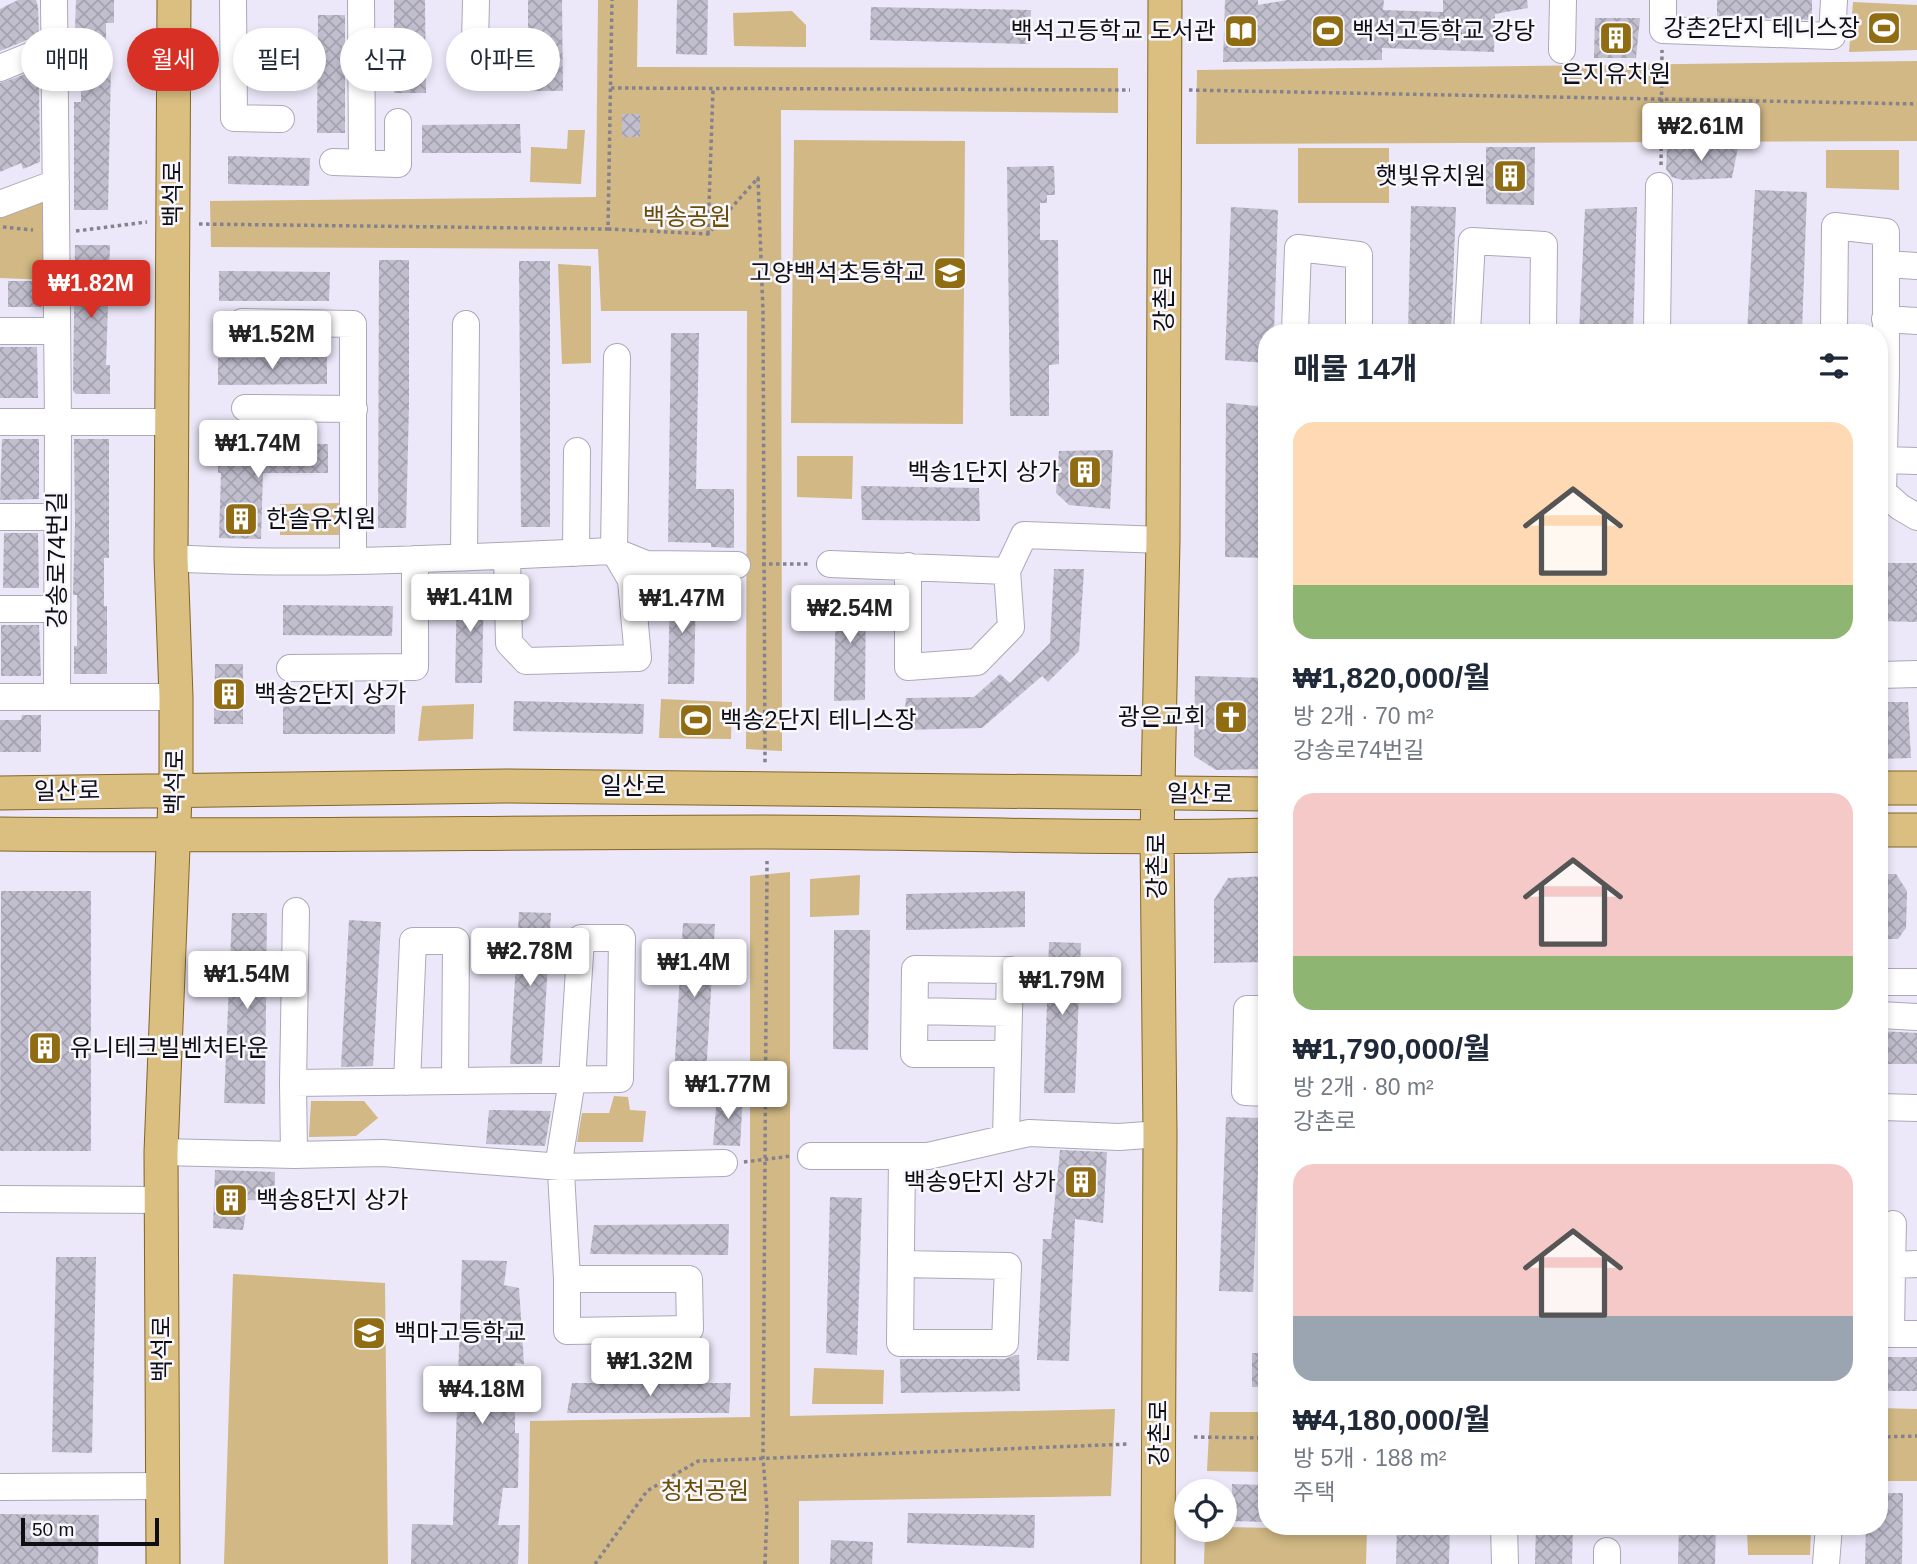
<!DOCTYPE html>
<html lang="ko">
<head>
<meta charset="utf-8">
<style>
	body { margin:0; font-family:Helvetica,"Noto Sans KR",sans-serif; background:#f6f6f7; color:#1f2937; height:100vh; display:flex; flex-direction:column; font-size:26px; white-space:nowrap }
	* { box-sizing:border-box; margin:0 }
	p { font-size:23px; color:#747a83 }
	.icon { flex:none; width:38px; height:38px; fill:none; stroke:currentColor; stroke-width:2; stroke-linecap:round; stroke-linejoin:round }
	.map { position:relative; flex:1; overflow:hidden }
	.details { position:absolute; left:1258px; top:324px; width:630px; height:1211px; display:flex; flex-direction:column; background:#fff; border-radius:28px; box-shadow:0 4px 10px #0003 }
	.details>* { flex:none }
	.guide { position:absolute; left:21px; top:28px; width:665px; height:63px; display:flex; gap:14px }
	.tools { position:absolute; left:1174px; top:1479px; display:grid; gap:14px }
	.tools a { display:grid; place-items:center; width:63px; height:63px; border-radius:50%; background:#fff; box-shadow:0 4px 10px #0003; font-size:35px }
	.scale { position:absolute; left:21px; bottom:18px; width:138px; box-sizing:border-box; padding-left:7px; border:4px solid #0f0e13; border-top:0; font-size:19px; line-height:24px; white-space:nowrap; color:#0f0e13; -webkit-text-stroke:5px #f8f7fe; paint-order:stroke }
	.price { position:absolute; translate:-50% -60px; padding:0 16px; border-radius:7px; background:#fff; color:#222; font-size:23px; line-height:46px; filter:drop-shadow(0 2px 4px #0008) }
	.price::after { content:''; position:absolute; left:50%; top:42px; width:21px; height:16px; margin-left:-10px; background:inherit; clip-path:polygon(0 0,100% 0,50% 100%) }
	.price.on { background:#d93025; color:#fff }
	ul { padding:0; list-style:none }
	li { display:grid; align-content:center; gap:14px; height:371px; padding:0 35px }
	li span { display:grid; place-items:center; height:217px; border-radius:21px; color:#555 }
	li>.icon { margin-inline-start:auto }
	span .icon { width:126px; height:126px; fill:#fffc; stroke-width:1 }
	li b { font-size:30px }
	h2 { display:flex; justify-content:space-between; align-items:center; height:84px; padding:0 35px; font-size:30px }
	.pill { padding:0 24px; border-radius:32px; background:#fff; box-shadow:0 4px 10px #0003; font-size:24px; line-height:63px }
	.pill.on { background:#d93025; color:#fff }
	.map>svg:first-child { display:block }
	.green { fill:#d1b884 }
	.building { fill:url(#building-cross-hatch) }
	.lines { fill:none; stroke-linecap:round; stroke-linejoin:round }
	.minor-casing { stroke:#aca8b8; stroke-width:28 }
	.major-casing { stroke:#836623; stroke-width:35 }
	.path { stroke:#85828e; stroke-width:3.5; stroke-dasharray:3.5 3.5; stroke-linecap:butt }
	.minor { stroke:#fff; stroke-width:26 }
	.major { stroke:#dabf80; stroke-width:33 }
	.labels { text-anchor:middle; stroke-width:5; stroke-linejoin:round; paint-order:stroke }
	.poi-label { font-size:24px; fill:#0f0e13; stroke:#f8f7fe; text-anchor:end }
	.street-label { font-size:24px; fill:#0f0e13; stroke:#f8f7fe }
	.park-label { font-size:24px; fill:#694e06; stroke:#f8f7fe }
</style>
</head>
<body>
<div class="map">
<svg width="1917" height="1564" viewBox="0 0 1917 1564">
	<defs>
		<pattern id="building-cross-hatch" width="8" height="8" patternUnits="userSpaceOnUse" patternTransform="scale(1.75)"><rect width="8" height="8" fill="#c1bece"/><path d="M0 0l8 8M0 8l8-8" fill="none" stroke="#a5a2b0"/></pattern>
	</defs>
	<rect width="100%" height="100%" fill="#ece8f9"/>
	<path class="green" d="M598,0H638L637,67L1118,68V113L781,110L782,751L746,749L747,311H601L598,249L211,247L210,201L596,197Z
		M1853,2L1917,5V50L1849,52Z
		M792,11L806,25V47L734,46L733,13Z
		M1917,61V141L1196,144L1197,70Z
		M568,130H585L581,184L530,182L531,147L567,149Z
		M794,140L965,141L963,424L791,423Z
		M1298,148H1389V203H1298Z
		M1826,150H1899V190L1826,188Z
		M46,201L48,280L0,278V215Z
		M558,264L591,266V363L562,364Z
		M797,456H853L852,499L797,497Z
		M343,503V535H280V504Z
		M661,699L732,702L731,739L659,738Z
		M474,704L473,739L418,741L422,706Z
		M790,872V1416L1115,1409L1111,1496L799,1501V1564H528L530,1421L750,1417V876Z
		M860,875L859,915L810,917V879Z
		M614,1096L628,1097L630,1110L646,1111L643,1142H577L582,1113H609Z
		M311,1101H364L378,1118L356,1136L309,1137Z
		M233,1274L385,1283L388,1564H224Z
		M814,1368L884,1370L883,1404H812Z
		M1880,1408L1917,1409V1481H1880Z
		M1210,1412H1267V1472L1207,1471Z
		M1225,1527L1367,1530L1366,1564H1204L1205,1530H1225Z
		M1747,1532H1811L1810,1555H1748Z"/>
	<path class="building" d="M18,0H36L38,7L39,35L0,51V9Z
		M76,0H114V23H106V66H111L108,210H74V102H81V59H74Z
		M394,0H425L426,93H394Z
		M528,0H562L563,91H528Z
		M677,0H708L707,55L676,54Z
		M1225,0H1258V5L1287,0H1384L1383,10L1443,12V0H1527L1528,8L1495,14L1494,52L1382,48V60L1223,62Z
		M1717,0H1812V20L1717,16Z
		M871,7L1031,10L1030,44L870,40Z
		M318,15H345V133H317Z
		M1595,18H1640L1636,58H1594Z
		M35,71L39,81L40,162L23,169L21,163L0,172V83Z
		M622,114H640V137H622Z
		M520,124L521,153H422V125Z
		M1486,147H1535L1534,205L1486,204Z
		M1738,147L1732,178L1682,180L1672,177L1666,169L1667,148Z
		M228,156L310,158L309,186L228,184Z
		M1054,166L1055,195H1047V203H1040V240H1058L1059,364L1049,365V416H1010L1007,167Z
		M1755,190L1807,192L1802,332H1747Z
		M1411,206L1456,207L1451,332H1408Z
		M1231,207L1278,210L1274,332H1267V363L1225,360Z
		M1637,207L1633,332H1579L1585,209Z
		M75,245H110L106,365H110V394H76L73,391Z
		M379,260H409V405L406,528H378Z
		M519,261H550V527H521Z
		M219,271L330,272L329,301H219Z
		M8,281H41V307H8Z
		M671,333H699L696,489H734V548L711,547V543L668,542Z
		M0,347H37L38,398H0Z
		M327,357V384L218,385V358Z
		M1226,403L1267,407V558L1225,557Z
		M2,439H39V499L0,500Z
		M74,439H109V558H104V606H107V674H74V646H77V595H73L75,521Z
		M218,443L328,444V473H263L261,539L219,538L221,473H218Z
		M1113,450L1110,509L1069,505L1056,493L1059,451Z
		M861,486L979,488L980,521L862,520Z
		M4,533H38L39,588H3Z
		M1880,563H1917V622L1880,621Z
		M1054,569H1084L1079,651L1048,682L1042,676L982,728L903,730L906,698L974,697L1000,674L1010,683L1050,643Z
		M457,585H484L482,683H455Z
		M670,585L696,586L694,684H668Z
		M836,588H866L865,700L834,701Z
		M283,605L393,606L392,636L283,635Z
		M1,625H39L41,676H1Z
		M215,664H243V724H214Z
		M1195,676L1267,678V769L1216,770L1194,756Z
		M514,701L644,704L643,734L513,731Z
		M1880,702H1908L1911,758L1880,759Z
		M395,705V734H283V706Z
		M22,715H41V752H0V720H21Z
		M1880,874H1896L1907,891L1906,928L1898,939H1880Z
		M1267,876V962L1214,963V900L1228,878Z
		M1,891H91V1151H0Z
		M1025,891V927L906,930V894Z
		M519,912L551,913L542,1064H510Z
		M232,913H267L265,1104L224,1103Z
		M349,920L381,922L373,1066L341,1067Z
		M683,923L715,924L706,1075H674Z
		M834,930H870L868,1050L833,1049Z
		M1049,942L1081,943L1075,1093H1044Z
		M1880,1031L1917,1033V1064H1880Z
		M717,1095L743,1096L740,1146L713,1145Z
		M489,1110L551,1111L545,1146L486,1144Z
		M1226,1117L1260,1118L1253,1292L1219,1291Z
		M1060,1150L1107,1152L1103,1223L1075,1219L1069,1361L1037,1360L1043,1239H1051Z
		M215,1170L275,1172L274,1201L248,1200L243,1230L213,1228Z
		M830,1197L862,1198L857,1355L826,1353Z
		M729,1224L728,1255L590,1254L594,1225Z
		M56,1257H96L92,1453L52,1452Z
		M462,1260L507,1261L504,1285L519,1288L524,1364L515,1363V1433H519L518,1488H503L498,1525H520L518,1564H411L412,1524L453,1525Z
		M1252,1353H1267V1387H1252Z
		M1015,1355H1019L1020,1391L901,1393L900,1359H1005Z
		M1887,1357H1917V1391H1887Z
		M572,1383H731L729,1413H567Z
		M1232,1484L1267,1485V1522L1231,1521Z
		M1880,1493H1903L1902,1564H1865L1866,1526H1880Z
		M908,1513L1035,1515L1034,1548L907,1543Z
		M0,1514L99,1515L98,1564H0Z
		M1397,1526H1450L1449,1564H1396Z
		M1536,1526H1573L1572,1564H1535Z
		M1679,1526H1716L1715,1564H1678Z
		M831,1540L873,1542L872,1564H830Z"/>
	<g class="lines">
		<g class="minor-casing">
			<path id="minor" d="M54,0L58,422L57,697
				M233,0L234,118L281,119
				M361,0L362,162
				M1663,0V30L1832,36L1834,0
				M475,44L476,0
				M1562,50L1563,0
				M234,64L294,61
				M0,68L54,46
				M333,162L398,164V122
				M0,204L56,183
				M1886,264L1917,266
				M1885,319L1917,321
				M242,322L353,324V560
				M0,331H57
				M1295,332L1298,248L1359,255V332
				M1467,332L1472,241L1544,245L1543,332
				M1657,332L1659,186
				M1834,332L1835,226L1886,232V373L1883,492L1900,507L1917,517
				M245,408L354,409
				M0,422H171
				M1884,460L1917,461
				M0,517H57
				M576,553L577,451
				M464,556L466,324
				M507,556L509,643L526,661L638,658L631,580L614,551L617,357
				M171,558C318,567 467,557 614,551L646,564L737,565
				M830,564L1007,571L1024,535L1163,540
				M908,566V667L977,662L1011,627L1007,571
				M0,609H57
				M290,668L415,667V559
				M1880,675L1917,674
				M0,697H176
				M296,911L293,1083L455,1081L456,941H413L407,1082
				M1880,982H1917
				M1267,1009H1247L1245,1092L1267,1093
				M915,1011L1009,1013
				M1880,1015L1917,1017
				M455,1081L620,1079L622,938H581L572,1080L560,1155L567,1279
				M1880,1107L1917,1108
				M1006,1138L1010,970L915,969L914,1054H1008
				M161,1152L294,1155L293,1083
				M294,1155L383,1153L561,1167L724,1163
				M811,1156H928L1029,1133L1119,1137L1160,1134
				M0,1199L162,1200
				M901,1264L1008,1266L1005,1343H900L902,1156
				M1917,1264L1892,1265L1891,1334H1917
				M1892,1265L1893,1224
				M567,1279H689L690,1329L567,1331Z
				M0,1487L163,1486
				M1504,1526L1505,1564
				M1607,1551V1564
				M1826,1564L1829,1526"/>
		</g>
		<g class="major-casing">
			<path id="major" d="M1880,788H1917
				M0,793L506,786L1267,794
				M1880,830H1917
				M0,834C255,837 509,832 764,832C932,832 1099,840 1267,835
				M163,1564L161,1152L176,771V697L171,558L174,0
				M1158,1564L1160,1134L1157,837L1163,540L1165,0"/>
		</g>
		<path class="path" d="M611,88L1130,90
			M1189,90L1917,104
			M1661,165L1662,50
			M199,224L608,229L612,0
			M3,227L33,230
			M608,229L708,234L758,178L763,312L765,763
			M76,231L147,222
			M708,234L713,89
			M762,564H810
			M744,1162L792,1156
			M1194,1437L1267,1438
			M1880,1437L1917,1436
			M595,1564L647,1491L698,1461L1129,1444
			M765,1564L767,1510L763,1458L767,861"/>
		<use href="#minor" class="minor"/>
		<use href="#major" class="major"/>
	</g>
	<defs>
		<g id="stadium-square" transform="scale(1.75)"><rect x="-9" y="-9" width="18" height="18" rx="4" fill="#906d13" stroke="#f8f7fe"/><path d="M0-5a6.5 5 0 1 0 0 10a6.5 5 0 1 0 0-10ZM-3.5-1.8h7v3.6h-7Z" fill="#fff"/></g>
		<g id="library-square" transform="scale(1.75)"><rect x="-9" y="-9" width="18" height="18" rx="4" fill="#906d13" stroke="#f8f7fe"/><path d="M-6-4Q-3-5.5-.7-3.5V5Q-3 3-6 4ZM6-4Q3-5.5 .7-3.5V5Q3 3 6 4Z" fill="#fff"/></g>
		<g id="building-square" transform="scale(1.75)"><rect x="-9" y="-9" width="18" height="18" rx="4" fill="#906d13" stroke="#f8f7fe"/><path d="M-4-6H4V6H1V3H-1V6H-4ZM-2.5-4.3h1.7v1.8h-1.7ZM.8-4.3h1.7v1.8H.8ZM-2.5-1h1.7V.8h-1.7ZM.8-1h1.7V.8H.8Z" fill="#fff"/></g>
		<g id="school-square" transform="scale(1.75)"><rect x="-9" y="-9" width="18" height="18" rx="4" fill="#906d13" stroke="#f8f7fe"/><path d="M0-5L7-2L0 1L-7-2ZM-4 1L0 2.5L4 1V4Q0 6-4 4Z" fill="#fff"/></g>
		<g id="church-square" transform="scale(1.75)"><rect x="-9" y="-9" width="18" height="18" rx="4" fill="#906d13" stroke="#f8f7fe"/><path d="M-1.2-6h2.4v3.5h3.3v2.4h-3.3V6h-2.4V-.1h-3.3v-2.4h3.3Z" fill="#fff"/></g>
	</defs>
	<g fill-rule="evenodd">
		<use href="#stadium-square" x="1884" y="28"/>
		<use href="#library-square" x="1241" y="31"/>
		<use href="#stadium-square" x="1328" y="31"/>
		<use href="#building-square" x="1616" y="38"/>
		<use href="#building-square" x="1510" y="176"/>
		<use href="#school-square" x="950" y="273"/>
		<use href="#building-square" x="1085" y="472"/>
		<use href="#building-square" x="241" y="519"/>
		<use href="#building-square" x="229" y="694"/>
		<use href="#church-square" x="1231" y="717"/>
		<use href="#stadium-square" x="696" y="720"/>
		<use href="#building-square" x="45" y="1048"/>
		<use href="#building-square" x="1081" y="1182"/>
		<use href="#building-square" x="231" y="1200"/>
		<use href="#school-square" x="369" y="1333"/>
	</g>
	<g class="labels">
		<g class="poi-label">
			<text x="1860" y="36">강촌2단지 테니스장</text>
			<text x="1216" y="39">백석고등학교 도서관</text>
			<text x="1352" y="39" text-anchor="start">백석고등학교 강당</text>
			<text x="1616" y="82" text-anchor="middle">은지유치원</text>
			<text x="1486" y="184">햇빛유치원</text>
			<text x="926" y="281">고양백석초등학교</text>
			<text x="1060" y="480">백송1단지 상가</text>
			<text x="266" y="527" text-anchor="start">한솔유치원</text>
			<text x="254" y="702" text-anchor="start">백송2단지 상가</text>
			<text x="1206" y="725">광은교회</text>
			<text x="720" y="728" text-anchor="start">백송2단지 테니스장</text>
			<text x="70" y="1056" text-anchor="start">유니테크빌벤처타운</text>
			<text x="1056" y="1190">백송9단지 상가</text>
			<text x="256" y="1208" text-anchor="start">백송8단지 상가</text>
			<text x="394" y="1341" text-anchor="start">백마고등학교</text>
		</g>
		<g class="street-label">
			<text transform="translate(173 194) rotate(-90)" y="8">백석로</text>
			<text transform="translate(1164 299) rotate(-90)" y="8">강촌로</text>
			<text transform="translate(57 560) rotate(-90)" y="8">강송로74번길</text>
			<text transform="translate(175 782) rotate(-89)" y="8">백석로</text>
			<text x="633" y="794">일산로</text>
			<text transform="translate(67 791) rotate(-1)" y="8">일산로</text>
			<text transform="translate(1200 794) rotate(1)" y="8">일산로</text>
			<text transform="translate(1157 866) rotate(-90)" y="8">강촌로</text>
			<text transform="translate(162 1349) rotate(-90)" y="8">백석로</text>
			<text transform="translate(1159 1433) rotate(-90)" y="8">강촌로</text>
		</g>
		<g class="park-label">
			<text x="687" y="225">백송공원</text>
			<text x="705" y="1499">청천공원</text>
		</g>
	</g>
</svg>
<div class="tools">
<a><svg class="icon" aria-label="locate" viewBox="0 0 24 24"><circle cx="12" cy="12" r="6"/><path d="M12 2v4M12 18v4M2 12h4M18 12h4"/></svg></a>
</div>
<div class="scale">50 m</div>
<b class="price" style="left:1701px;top:163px">₩2.61M</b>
<b class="price on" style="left:91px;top:320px">₩1.82M</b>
<b class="price" style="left:272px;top:371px">₩1.52M</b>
<b class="price" style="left:258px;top:480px">₩1.74M</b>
<b class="price" style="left:470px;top:634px">₩1.41M</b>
<b class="price" style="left:682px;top:635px">₩1.47M</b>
<b class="price" style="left:850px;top:645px">₩2.54M</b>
<b class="price" style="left:530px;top:988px">₩2.78M</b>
<b class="price" style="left:694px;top:999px">₩1.4M</b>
<b class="price" style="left:247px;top:1011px">₩1.54M</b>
<b class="price" style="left:1062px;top:1017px">₩1.79M</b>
<b class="price" style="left:728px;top:1121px">₩1.77M</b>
<b class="price" style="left:650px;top:1398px">₩1.32M</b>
<b class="price" style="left:482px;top:1426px">₩4.18M</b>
<div class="guide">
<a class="pill">매매</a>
<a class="pill on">월세</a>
<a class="pill">필터</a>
<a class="pill">신규</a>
<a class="pill">아파트</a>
</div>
<section class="details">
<h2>매물 14개<svg class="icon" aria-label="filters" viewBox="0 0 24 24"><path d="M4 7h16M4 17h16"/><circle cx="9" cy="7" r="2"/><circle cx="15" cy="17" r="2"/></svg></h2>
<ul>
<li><span style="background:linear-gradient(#ffd9b3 75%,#8fb573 0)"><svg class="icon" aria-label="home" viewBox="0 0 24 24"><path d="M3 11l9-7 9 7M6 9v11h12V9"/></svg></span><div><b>₩1,820,000/월</b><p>방 2개 · 70 m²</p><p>강송로74번길</p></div></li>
<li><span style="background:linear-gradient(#f6c9c9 75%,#8fb573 0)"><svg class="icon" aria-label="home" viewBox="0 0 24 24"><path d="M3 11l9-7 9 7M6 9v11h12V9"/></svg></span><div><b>₩1,790,000/월</b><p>방 2개 · 80 m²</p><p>강촌로</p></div></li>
<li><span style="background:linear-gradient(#f6c9c9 70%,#9aa5b1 0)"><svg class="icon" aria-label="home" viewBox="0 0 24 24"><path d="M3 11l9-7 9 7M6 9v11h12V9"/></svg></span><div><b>₩4,180,000/월</b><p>방 5개 · 188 m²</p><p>주택</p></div></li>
</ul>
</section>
</div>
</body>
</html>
